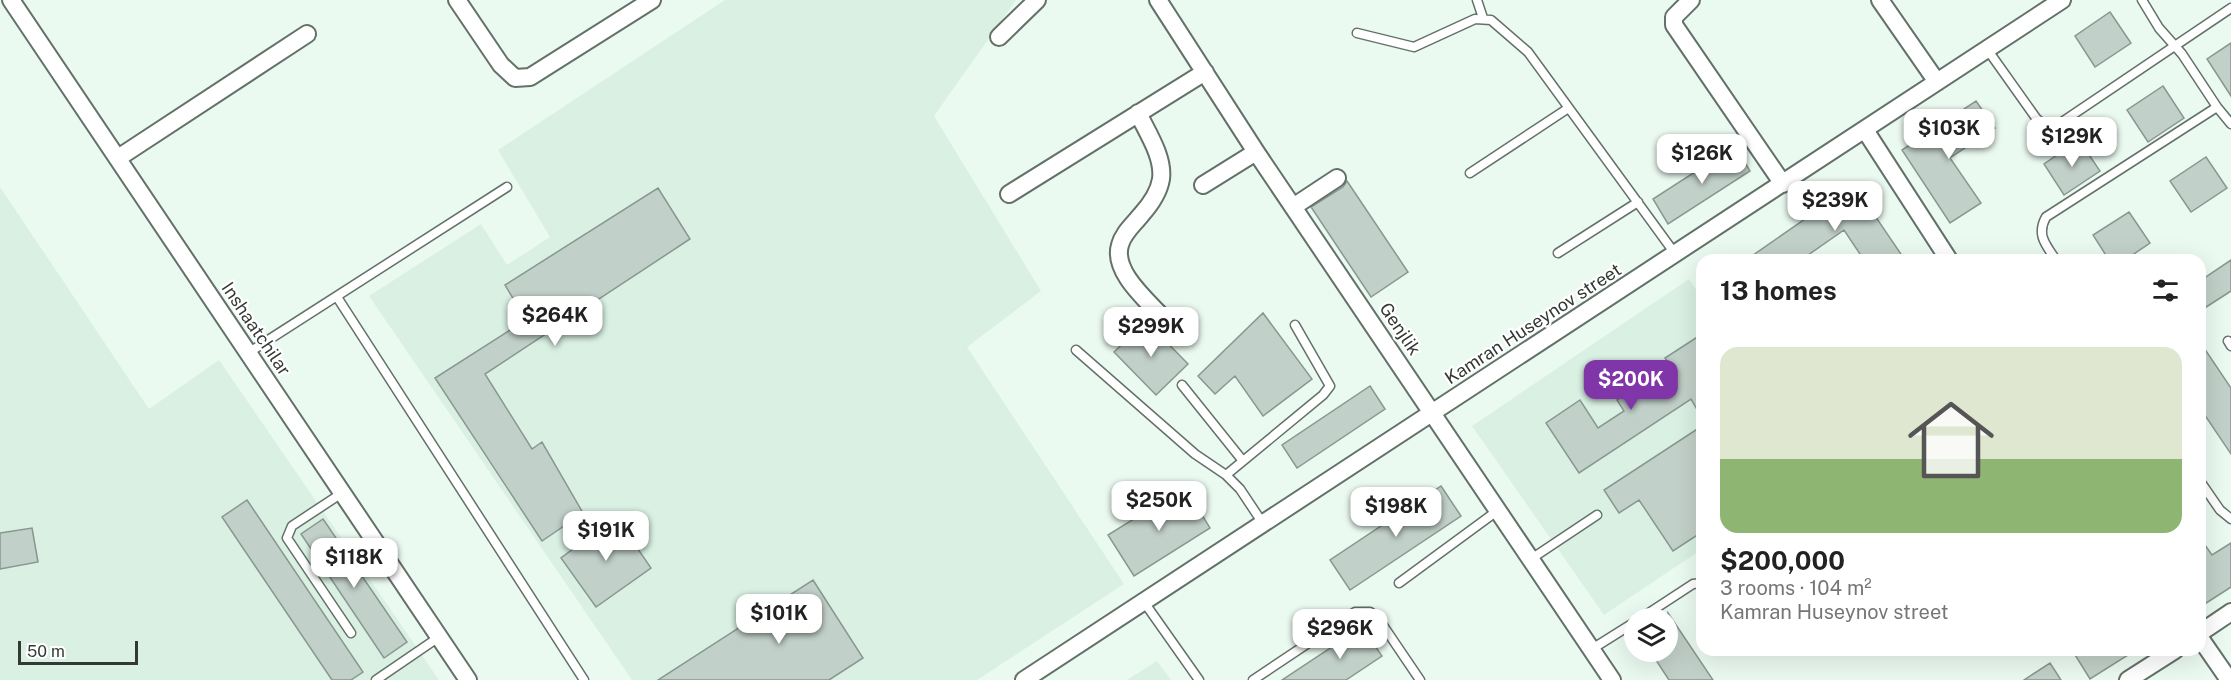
<!DOCTYPE html>
<html lang="en">
<head>
<meta charset="utf-8">
<style>
	body { margin:0; font-family:"Public Sans",sans-serif; background:#f6f6f6; color:#222; height:100vh; display:flex; flex-direction:column; font-size:22px; white-space:nowrap }
	* { box-sizing:border-box; margin:0 }
	p { font-size:20px; color:#767676 }
	.icon { flex:none; width:33px; height:33px; fill:none; stroke:currentColor; stroke-width:2; stroke-linecap:round; stroke-linejoin:round }
	.map { position:relative; flex:1; overflow:hidden }
	.panel { position:absolute; left:1696px; top:254px; width:510px; height:402px; display:flex; flex-direction:column; background:#fff; border-radius:18px; box-shadow:0 6px 24px #0002 }
	.panel>* { flex:none }
	.controls { position:absolute; left:1624px; top:608px; display:grid; gap:12px }
	.controls a { display:grid; place-items:center; width:54px; height:54px; border-radius:50%; background:#fff; box-shadow:0 6px 24px #0002; font-size:30px }
	.scale { position:absolute; left:18px; bottom:15px; width:120px; box-sizing:border-box; padding-left:6px; border:3px solid #333935; border-top:0; font-size:16px; line-height:21px; white-space:nowrap; color:#333935; -webkit-text-stroke:4px #fff; paint-order:stroke }
	.price { position:absolute; translate:-50% -51px; padding:0 14px; border-radius:12px; background:#fff; color:#222; font-size:20px; line-height:39px; filter:drop-shadow(0 2px 3px #0008) }
	.price::after { content:''; position:absolute; left:50%; top:36px; width:18px; height:14px; margin-left:-9px; background:inherit; clip-path:polygon(0 0,100% 0,50% 100%) }
	.price.selected { background:#8036a8; color:#fff }
	ul { padding:0; list-style:none }
	li { display:grid; align-content:center; gap:12px; height:318px; padding:0 24px }
	li span { display:grid; place-items:center; height:186px; border-radius:18px; color:#555 }
	li>.icon { margin-inline-start:auto }
	span .icon { width:108px; height:108px; fill:#fffc; stroke-width:1 }
	li b { font-size:26px }
	h2 { display:flex; justify-content:space-between; align-items:center; height:72px; padding:0 24px; font-size:26px }
	.map>svg:first-child { display:block }
	.built { fill:#d9f0e3 }
	.building { fill:#c1d0c8; stroke:#88978f; stroke-width:1.5 }
	.lines { fill:none; stroke-linecap:round; stroke-linejoin:round }
	.service-casing { stroke:#637169; stroke-width:11 }
	.minor-casing { stroke:#637169; stroke-width:20 }
	.service { stroke:#fff; stroke-width:8 }
	.minor { stroke:#fff; stroke-width:16 }
	.labels { text-anchor:middle; stroke-width:4.5; stroke-linejoin:round; paint-order:stroke }
	.street-label { font-size:18px; fill:#333935; stroke:#fff }
</style>
</head>
<body>
<div class="map">
<svg width="2231" height="680" viewBox="0 0 2231 680">
	<rect width="100%" height="100%" fill="#ebfaf1"/>
	<path class="built" d="M725,0H1016L934,116L1041,291L967,347L1124,584L977,680H632L369,296L481,224L507,265L550,237L498,150Z
		M0,187L149,409L219,360L439,680H0Z
		M1689,279L1702,299V549L1604,615L1472,426Z
		M1157,661L1171,680H1127Z"/>
	<path class="building" d="M2110,12L2131,43L2095,67L2075,36Z
		M2231,43V96L2207,59Z
		M2163,86L2184,118L2148,142L2127,110Z
		M1976,101L1995,128L1950,158L1981,203L1950,223L1902,150Z
		M2079,140L2100,171L2064,195L2044,164Z
		M1735,146L1750,171L1668,224L1653,199Z
		M2206,157L2227,188L2191,212L2170,181Z
		M1347,181L1408,272L1371,297L1311,207L1343,187Z
		M1854,185L1905,260H1864L1844,230L1801,260H1746Z
		M658,188L690,239L485,374L532,449L542,442L583,513L542,541L435,378L526,320L505,285Z
		M2129,212L2150,243L2125,260H2109L2093,235Z
		M2231,260V291L2200,311V281Z
		M1263,313L1312,379L1263,416L1235,376L1215,394L1198,376Z
		M1146,321L1188,364L1156,395L1114,352Z
		M1702,334V418L1691,399L1579,473L1546,423L1580,400L1598,428L1624,411L1617,400L1645,381L1652,392L1677,376L1665,358Z
		M2200,342L2231,388V454L2200,408Z
		M1370,386L1385,409L1297,468L1282,445Z
		M1702,426V532L1673,551L1639,500L1619,513L1604,490Z
		M1441,486L1461,516L1350,590L1330,560Z
		M1185,487L1210,528L1134,576L1108,535Z
		M247,500L363,672L351,680H332L222,517Z
		M616,517L651,568L596,607L561,558Z
		M323,519L407,642L384,658L301,534Z
		M32,528L38,562L0,569V533Z
		M2200,538L2212,555L2231,543V587L2200,607Z
		M813,580L863,658L829,680H658Z
		M1668,613L1713,680H1669L1650,651H1668Z
		M1362,627L1382,656L1346,680H1282Z
		M2072,650H2136L2090,679Z
		M2050,663L2061,680H2024Z"/>
	<g class="lines">
		<g class="service-casing">
			<path id="service" d="M1477,0L1483,18
				M2142,0L2159,28L2182,54L2217,107L2231,124
				M1357,33L1414,47L1475,19L1491,20L1528,52L1676,255
				M1987,49L2036,118L2045,126L2059,124L2231,8
				M1470,173L1567,109
				M1558,253L1638,202
				M2056,260C2046,245 2036,235 2046,217L2217,107
				M337,297L584,680
				M2228,341L2231,346
				M1076,350L1195,454L1226,475
				M248,353L507,187
				M1182,385L1243,461
				M2200,481L2220,510L2231,519
				M342,493L292,526L287,538L351,633
				M1264,525L1240,489L1226,475L1323,395L1330,386L1295,325
				M1531,559L1597,515
				M1399,583L1497,511
				M1144,602L1199,680
				M1641,618L1693,584L1702,583
				M1592,649L1635,622
				M376,680L439,637
				M1253,680L1355,612H1370L1378,618L1420,680"/>
		</g>
		<g class="minor-casing">
			<path id="minor" d="M11,0L468,680
				M457,0L501,65L515,78L530,77L652,0
				M1158,0L1256,152L1612,680
				M1691,0L1674,17V25L1783,184
				M1880,0L1937,82
				M999,37L1037,0
				M1138,113C1147,132 1164,157 1161,179C1159,192 1150,205 1141,215C1134,224 1123,233 1120,245C1112,272 1148,301 1164,319
				M1865,130L1949,260
				M118,158L307,34
				M1203,185L1256,152
				M1009,194L1205,72
				M1293,207L1337,178
				M2200,633L2231,612
				M2200,638L2229,680
				M1024,680L2062,0
				M2128,680L2175,650"/>
		</g>
		<use href="#service" class="service"/>
		<use href="#minor" class="minor"/>
	</g>
	<g class="labels">
		<g class="street-label">
			<text transform="translate(1533 324) rotate(-33)" y="6">Kamran Huseynov street</text>
			<text transform="translate(256 329) rotate(56)" y="6">Inshaatchilar</text>
			<text transform="translate(1400 329) rotate(56)" y="6">Genjlik</text>
		</g>
	</g>
</svg>
<div class="controls">
<a><svg class="icon" aria-label="layers" viewBox="0 0 24 24"><path d="M12 4l9 5-9 5-9-5zM3 14l9 5 9-5"/></svg></a>
</div>
<div class="scale">50 m</div>
<b class="price" style="left:1949px;top:160px">$103K</b>
<b class="price" style="left:2072px;top:168px">$129K</b>
<b class="price" style="left:1702px;top:185px">$126K</b>
<b class="price" style="left:1835px;top:232px">$239K</b>
<b class="price" style="left:555px;top:347px">$264K</b>
<b class="price" style="left:1151px;top:358px">$299K</b>
<b class="price selected" style="left:1631px;top:411px">$200K</b>
<b class="price" style="left:1159px;top:532px">$250K</b>
<b class="price" style="left:1396px;top:538px">$198K</b>
<b class="price" style="left:606px;top:562px">$191K</b>
<b class="price" style="left:354px;top:589px">$118K</b>
<b class="price" style="left:779px;top:645px">$101K</b>
<b class="price" style="left:1340px;top:660px">$296K</b>
<section class="panel">
<h2>13 homes<svg class="icon" aria-label="filters" viewBox="0 0 24 24"><path d="M4 7h16M4 17h16"/><circle cx="9" cy="7" r="2"/><circle cx="15" cy="17" r="2"/></svg></h2>
<ul>
<li><span style="background:linear-gradient(#dfe7d0 60%,#8fb573 0)"><svg class="icon" aria-label="home" viewBox="0 0 24 24"><path d="M3 11l9-7 9 7M6 9v11h12V9"/></svg></span><div><b>$200,000</b><p>3 rooms · 104 m²</p><p>Kamran Huseynov street</p></div></li>
</ul>
</section>
</div>
</body>
</html>
